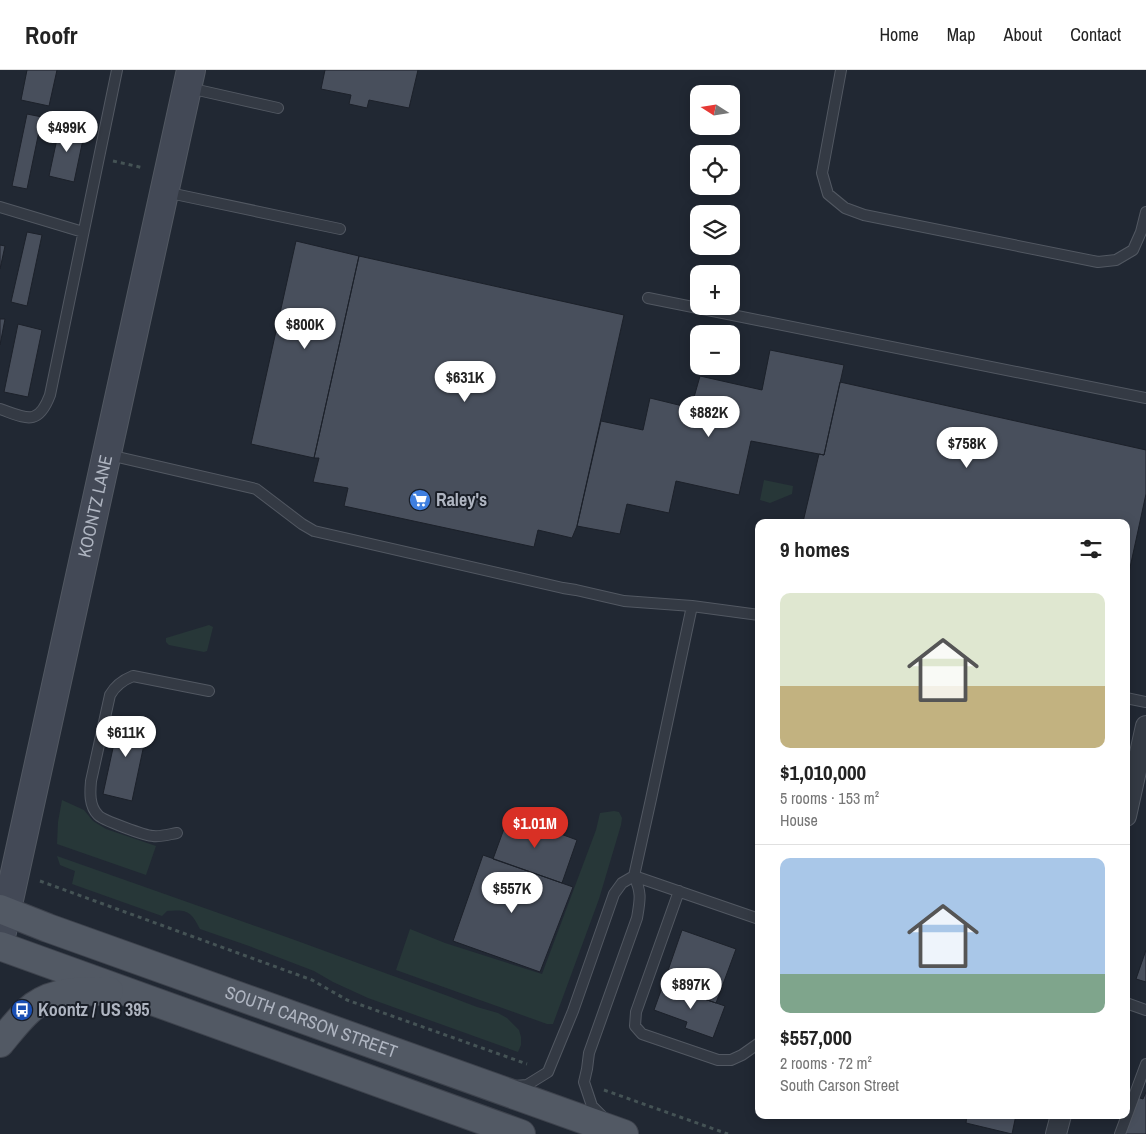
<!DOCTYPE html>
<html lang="en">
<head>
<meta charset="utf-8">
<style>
	body { margin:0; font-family:"Archivo Narrow",sans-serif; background:#f2f2f2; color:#222; height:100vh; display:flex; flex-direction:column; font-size:19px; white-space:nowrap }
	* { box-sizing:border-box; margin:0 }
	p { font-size:16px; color:#767676 }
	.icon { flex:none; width:28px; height:28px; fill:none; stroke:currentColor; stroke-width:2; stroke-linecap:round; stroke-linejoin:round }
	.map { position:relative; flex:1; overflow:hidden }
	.panel { position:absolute; left:755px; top:449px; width:375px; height:600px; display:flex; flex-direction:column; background:#fff; border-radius:10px; box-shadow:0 2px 12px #0003 }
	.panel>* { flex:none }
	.needle { width:32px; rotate:282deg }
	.buttons { position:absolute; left:690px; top:15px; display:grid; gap:10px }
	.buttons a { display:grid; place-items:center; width:50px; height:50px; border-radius:10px; background:#fff; box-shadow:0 2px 12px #0003; font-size:25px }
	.price { position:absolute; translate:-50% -42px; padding:0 11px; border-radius:18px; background:#fff; color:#222; font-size:16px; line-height:32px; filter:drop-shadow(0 1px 2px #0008) }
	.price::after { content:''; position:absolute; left:50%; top:30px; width:15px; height:11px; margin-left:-8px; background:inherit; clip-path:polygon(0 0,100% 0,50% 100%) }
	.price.active { background:#d93025; color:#fff }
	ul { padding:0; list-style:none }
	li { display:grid; align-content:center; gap:10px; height:265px; padding:0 25px }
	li+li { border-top:1px solid #e0e0e0 }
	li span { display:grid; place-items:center; height:155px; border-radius:10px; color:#555 }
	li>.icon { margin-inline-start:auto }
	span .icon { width:90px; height:90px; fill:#fffc; stroke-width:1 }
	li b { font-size:21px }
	h2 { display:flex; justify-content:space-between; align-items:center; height:60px; padding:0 25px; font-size:21px }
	header { display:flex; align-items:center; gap:30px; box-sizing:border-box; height:70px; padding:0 25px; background:#fff; border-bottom:1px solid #e0e0e0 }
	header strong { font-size:24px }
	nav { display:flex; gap:28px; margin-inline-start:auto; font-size:18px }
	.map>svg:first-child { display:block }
	.green { fill:#273738 }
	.building { fill:#484f5c; stroke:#1c212a }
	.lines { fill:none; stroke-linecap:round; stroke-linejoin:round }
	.lane-casing { stroke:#525862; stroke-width:12 }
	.street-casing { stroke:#525862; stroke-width:22 }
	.secondary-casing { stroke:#525862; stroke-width:30 }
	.primary-casing { stroke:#3e434d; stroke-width:30 }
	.path { stroke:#455355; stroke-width:3; stroke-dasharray:4 4; stroke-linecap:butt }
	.lane { stroke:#343a44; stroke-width:10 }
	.street { stroke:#343a44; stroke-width:20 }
	.secondary { stroke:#434956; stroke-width:28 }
	.primary { stroke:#525964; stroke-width:28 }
	.labels { text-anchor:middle; stroke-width:4; stroke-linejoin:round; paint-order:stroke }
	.poi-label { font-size:18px; font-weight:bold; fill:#afb5c1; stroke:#1a1f28; text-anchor:start }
	.street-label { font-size:18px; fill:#afb5c1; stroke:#1a1f28 }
</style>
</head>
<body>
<header>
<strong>Roofr</strong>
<nav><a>Home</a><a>Map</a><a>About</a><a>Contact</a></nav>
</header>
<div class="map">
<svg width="1146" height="1064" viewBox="0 0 1146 1064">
	<rect width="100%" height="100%" fill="#212833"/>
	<path class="green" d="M764,410L793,416L792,424L770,433L760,430Z
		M209,555L213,557L207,581L204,582L169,575L166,572V568Z
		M62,730L84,740L93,751L106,759L156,776L146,805L57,774L58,752Z
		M614,741L619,742L622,748L621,755L599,829L553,954H547L396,900L410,859L445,873L542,904L596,760L600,743Z
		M57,786L292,869L448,926L477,937L498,943L507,948L519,960L521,967V975L518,982L368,928L333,912L314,901L249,876L200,859C191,841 187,839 167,841L162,846L72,814L75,801L60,795Z"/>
	<path class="building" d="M27,0H57L49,36L21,30Z
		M325,0H418L409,38L369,30L367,38L349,34L351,25L321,19Z
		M27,44L42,47L27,119L12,116Z
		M60,55L85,60L74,112L49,106Z
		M27,162L42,165L27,236L11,232Z
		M296,171L359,186L314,388L251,374Z
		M0,175L5,176L0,199Z
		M359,186L624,245L577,456L572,468L538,460L534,477L344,436L348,418L313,412L319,388H314Z
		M0,249H5L0,275Z
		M18,254L42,260L28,327L4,322Z
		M770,280L844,295L824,385L751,371L739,425L676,411L669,443L627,434L620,464L577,456L601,351L643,360L650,328L691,338L700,306L762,320Z
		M840,312L1146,380V424L1126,516V452H803L819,384L824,385Z
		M120,646L149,651L132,731L103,724Z
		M509,745L577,770L562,813L493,789Z
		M483,785L573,817L540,902L453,871Z
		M682,860L736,879L716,933L663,915Z
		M1146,880V912L1136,909Z
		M663,915L725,936L713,968L685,958L687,952L654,940Z
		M1146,1022V1064H1120L1134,1026L1143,1029Z
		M967,1045H1016L1012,1064L966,1053Z"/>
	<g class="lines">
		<g class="lane-casing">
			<path id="lane" d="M841,0L822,103L828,124L845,138L864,145L1098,192L1116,190L1133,180L1141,162L1146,142
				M189,18L278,38
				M165,122L340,159
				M0,137L83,162
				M648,228L1146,328
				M0,339C26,348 38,357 50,325L117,0
				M109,385L256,419L302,454L314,461L563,518L576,520L624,531L692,536L759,545
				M1126,628L1146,632
				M177,763C170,764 161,767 153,766C146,766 102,750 98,745C89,736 90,722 91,711L110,625C115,616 123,610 133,606L209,621
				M679,821L636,942L635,956L642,964L718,990H731L742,985L759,973
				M1126,933L1146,940
				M514,1016L527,1015L548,1002L550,997L573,941L614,824L622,813L634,806L759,849
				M605,1049L592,1036L584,1012L587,999L589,983L637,848C640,830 642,823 634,806L651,729L692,536
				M1120,1064L1146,994"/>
		</g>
		<g class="street-casing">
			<path id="street" d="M1126,746L1146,656
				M1056,1064L1061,1045"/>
		</g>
		<g class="secondary-casing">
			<g id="secondary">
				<path id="s1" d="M0,871L191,0"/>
			</g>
		</g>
		<g class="primary-casing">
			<g id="primary">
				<path id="s2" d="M0,839L48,858L624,1064"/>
				<path d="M0,876L521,1064"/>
				<path d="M0,973C11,960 21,946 34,936C56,920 84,921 109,921"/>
			</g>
		</g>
		<path class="path" d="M113,91L144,98
			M40,811L312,910L347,930L527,994
			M604,1020L728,1064"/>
		<use href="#lane" class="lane"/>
		<use href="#street" class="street"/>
		<use href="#secondary" class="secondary"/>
		<use href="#primary" class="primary"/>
	</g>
	<defs>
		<g id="supermarket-disc" transform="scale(1.125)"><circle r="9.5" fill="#3f7fe0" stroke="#1a1f28"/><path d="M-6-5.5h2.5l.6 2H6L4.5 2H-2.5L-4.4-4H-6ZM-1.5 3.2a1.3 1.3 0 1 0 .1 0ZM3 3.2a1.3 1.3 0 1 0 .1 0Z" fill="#fff"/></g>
		<g id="bus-disc" transform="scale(1.125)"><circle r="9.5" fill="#1a4fb4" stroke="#1a1f28"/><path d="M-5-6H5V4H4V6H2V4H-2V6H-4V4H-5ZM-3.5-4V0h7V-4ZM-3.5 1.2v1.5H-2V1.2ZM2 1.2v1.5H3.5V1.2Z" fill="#fff"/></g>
	</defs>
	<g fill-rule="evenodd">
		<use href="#supermarket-disc" x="420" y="430"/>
		<use href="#bus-disc" x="22" y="940"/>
	</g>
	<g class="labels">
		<g class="poi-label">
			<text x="436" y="436">Raley's</text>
			<text x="38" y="946">Koontz / US 395</text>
		</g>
		<g class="street-label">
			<text dy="6" stroke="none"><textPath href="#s1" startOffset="445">KOONTZ LANE</textPath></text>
			<text dy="6" stroke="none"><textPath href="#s2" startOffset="331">SOUTH CARSON STREET</textPath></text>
		</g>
	</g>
</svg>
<div class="buttons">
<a><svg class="needle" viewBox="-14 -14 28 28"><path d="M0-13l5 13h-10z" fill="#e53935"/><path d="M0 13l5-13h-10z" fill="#767676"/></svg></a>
<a><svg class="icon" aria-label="locate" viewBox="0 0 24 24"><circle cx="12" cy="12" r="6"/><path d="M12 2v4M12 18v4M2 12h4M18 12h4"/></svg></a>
<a><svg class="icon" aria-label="layers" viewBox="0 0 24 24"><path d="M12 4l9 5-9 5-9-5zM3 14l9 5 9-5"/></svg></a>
<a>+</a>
<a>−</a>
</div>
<b class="price" style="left:67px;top:83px">$499K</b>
<b class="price" style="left:305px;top:280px">$800K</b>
<b class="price" style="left:465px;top:333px">$631K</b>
<b class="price" style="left:709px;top:368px">$882K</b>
<b class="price" style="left:967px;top:399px">$758K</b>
<b class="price" style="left:126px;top:688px">$611K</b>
<b class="price active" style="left:535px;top:779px">$1.01M</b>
<b class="price" style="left:512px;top:844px">$557K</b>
<b class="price" style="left:691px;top:940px">$897K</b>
<section class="panel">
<h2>9 homes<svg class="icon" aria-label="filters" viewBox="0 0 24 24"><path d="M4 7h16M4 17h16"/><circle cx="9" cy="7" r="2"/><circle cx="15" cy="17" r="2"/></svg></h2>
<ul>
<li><span style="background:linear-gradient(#dfe7d0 60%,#c2b280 0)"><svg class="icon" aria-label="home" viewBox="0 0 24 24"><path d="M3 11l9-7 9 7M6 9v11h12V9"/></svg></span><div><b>$1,010,000</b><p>5 rooms · 153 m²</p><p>House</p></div></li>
<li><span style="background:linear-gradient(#a9c7e8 75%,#7fa58c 0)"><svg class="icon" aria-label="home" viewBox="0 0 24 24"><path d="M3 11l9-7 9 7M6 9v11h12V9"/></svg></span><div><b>$557,000</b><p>2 rooms · 72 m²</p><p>South Carson Street</p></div></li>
</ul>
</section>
</div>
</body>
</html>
